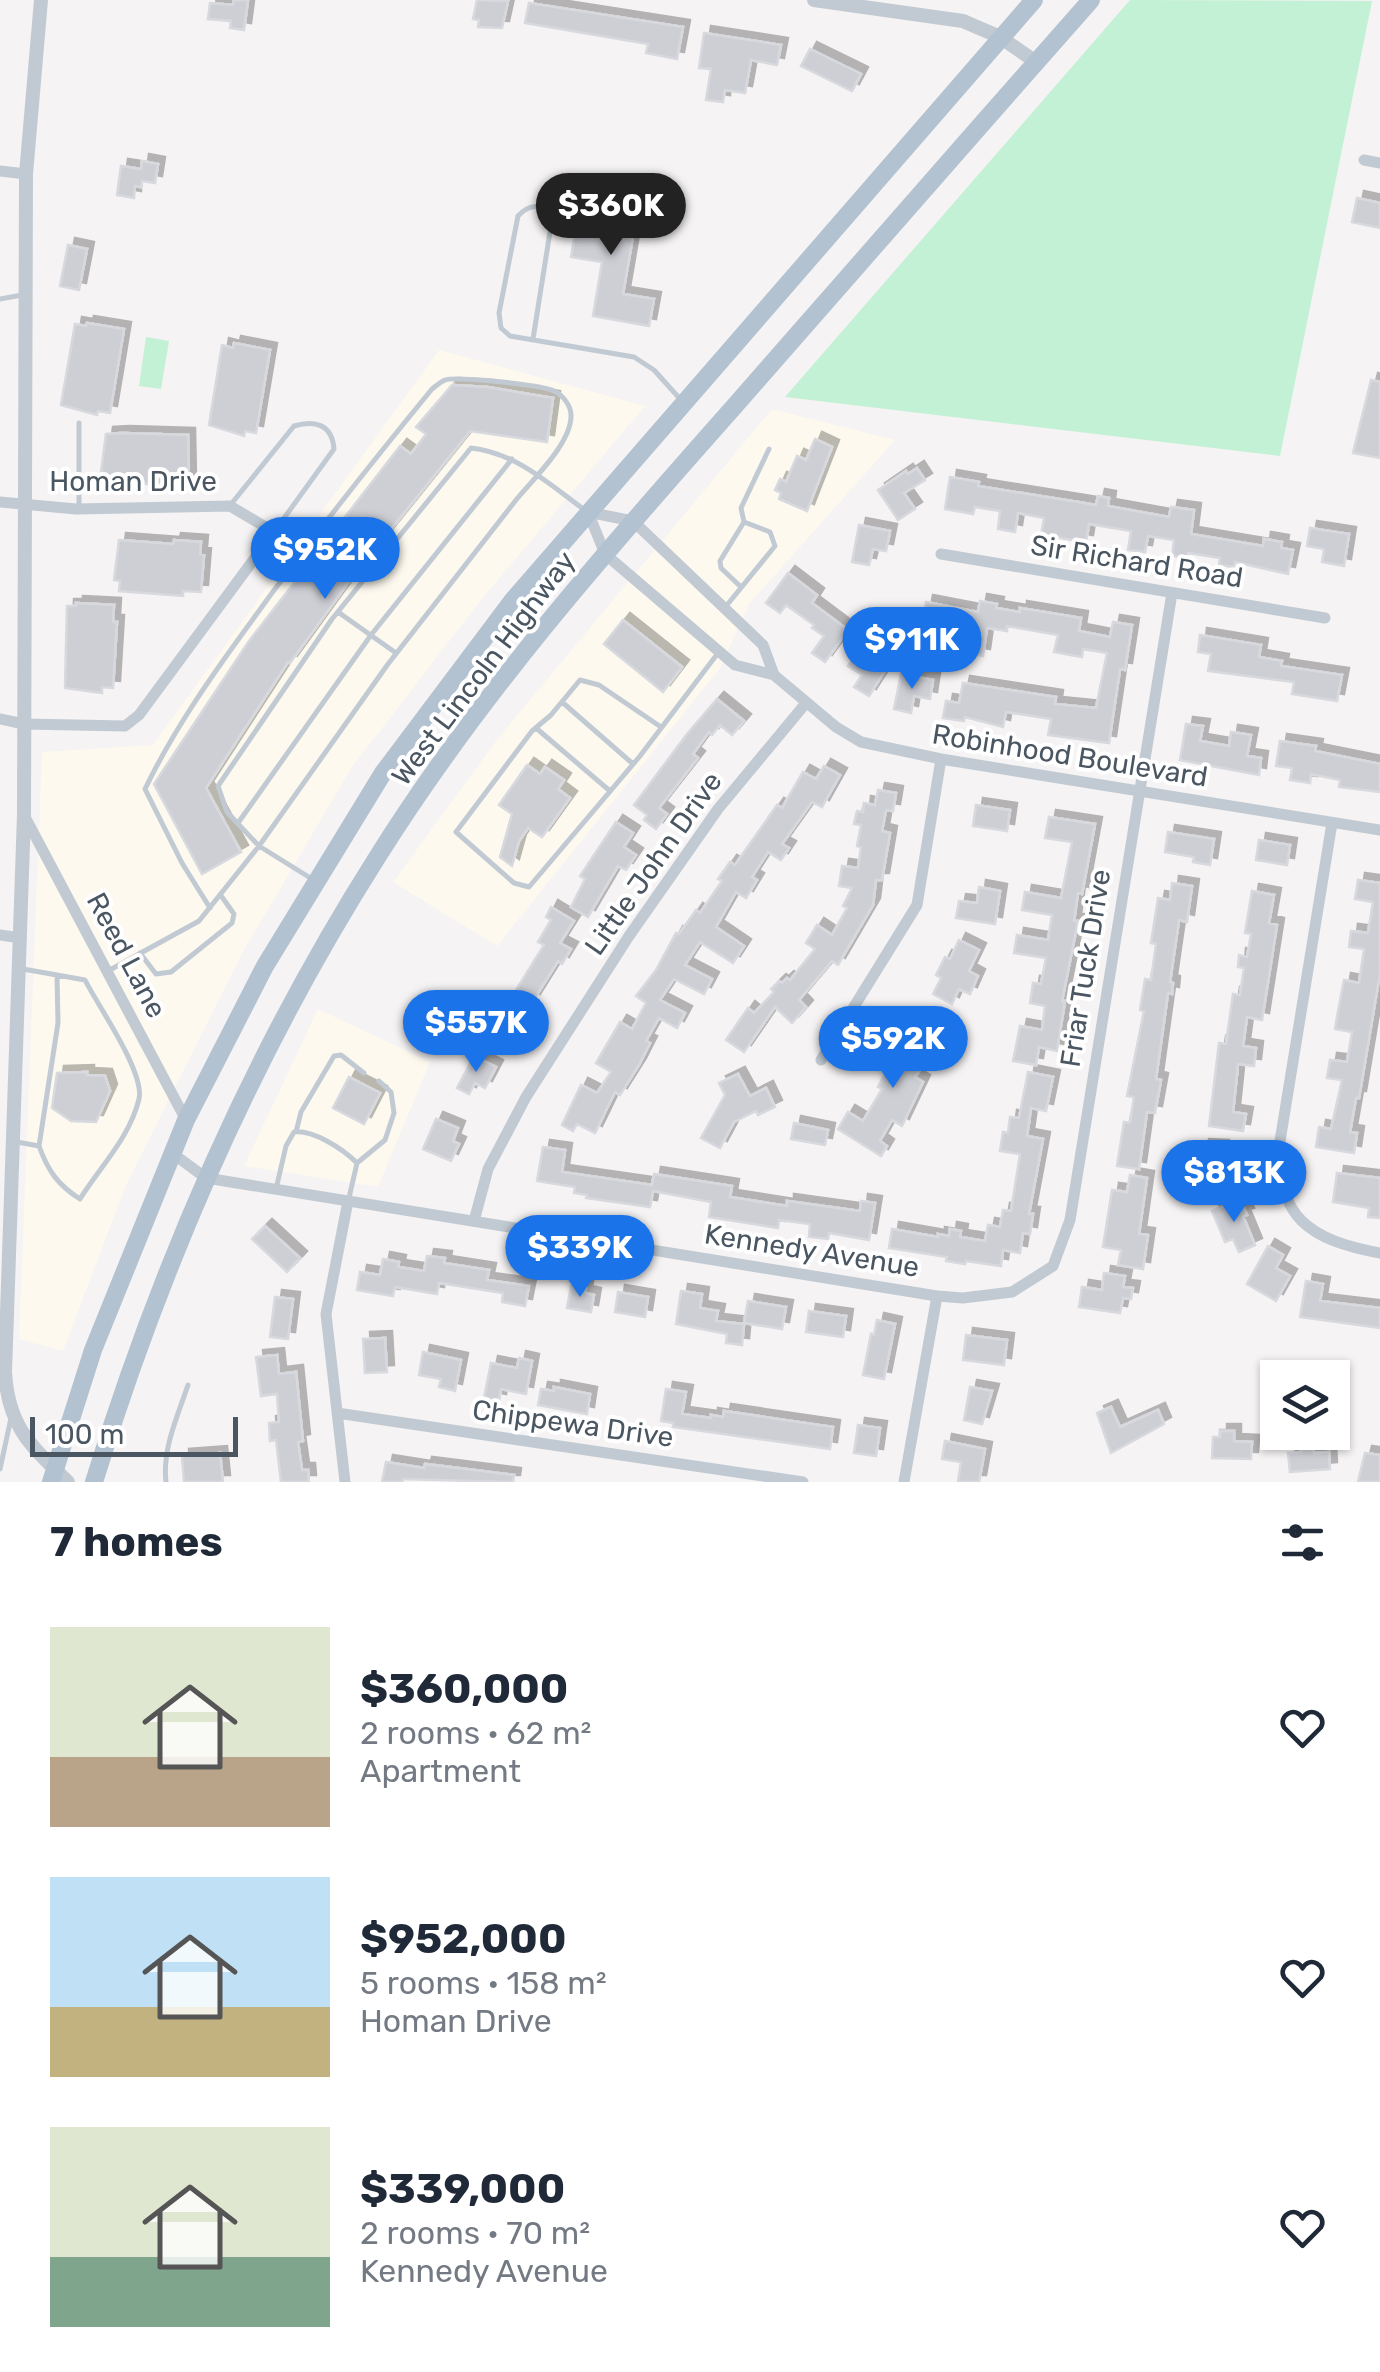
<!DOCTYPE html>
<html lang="en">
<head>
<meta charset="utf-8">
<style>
	body { margin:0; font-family:Rubik,sans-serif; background:#f2f2f3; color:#1f2937; height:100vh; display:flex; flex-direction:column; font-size:38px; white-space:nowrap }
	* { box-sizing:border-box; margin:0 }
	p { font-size:32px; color:#747a83 }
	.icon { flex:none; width:55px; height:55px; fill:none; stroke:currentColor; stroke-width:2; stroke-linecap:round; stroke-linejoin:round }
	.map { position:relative; height:1482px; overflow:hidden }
	.drawer { display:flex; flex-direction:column; background:#fff; flex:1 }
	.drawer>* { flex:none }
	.fabs { position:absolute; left:1260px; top:1360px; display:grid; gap:20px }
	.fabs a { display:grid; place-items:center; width:90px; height:90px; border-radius:0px; background:#fff; box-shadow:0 2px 8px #0004; font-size:50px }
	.scale { position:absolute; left:30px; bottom:25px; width:208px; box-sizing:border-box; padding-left:10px; border:5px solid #4a5661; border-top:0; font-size:28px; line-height:35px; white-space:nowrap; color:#4a5661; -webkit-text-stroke:8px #fff; paint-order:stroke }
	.price { position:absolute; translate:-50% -85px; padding:0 22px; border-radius:35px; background:#1a73e8; color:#fff; font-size:32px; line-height:65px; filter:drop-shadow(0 2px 5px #0008) }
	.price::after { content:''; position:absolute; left:50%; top:60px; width:30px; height:22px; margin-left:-15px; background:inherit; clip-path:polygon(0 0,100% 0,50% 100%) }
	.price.active { background:#222; color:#fff }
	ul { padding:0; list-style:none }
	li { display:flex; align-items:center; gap:30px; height:250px; padding:0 50px }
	li span { display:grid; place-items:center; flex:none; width:280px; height:200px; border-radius:0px; color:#555 }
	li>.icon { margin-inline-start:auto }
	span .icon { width:120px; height:120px; fill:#fffc; stroke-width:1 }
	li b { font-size:42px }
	h2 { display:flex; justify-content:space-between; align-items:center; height:120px; padding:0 50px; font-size:42px }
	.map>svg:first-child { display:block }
	.commercial { fill:#fdf9ef }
	.green { fill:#c3f1d5 }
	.building { fill:#cdcfd5; stroke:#d7d9de; stroke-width:2.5; filter:url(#shadow) }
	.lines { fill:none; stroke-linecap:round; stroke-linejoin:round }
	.service { stroke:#c1cad2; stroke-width:5 }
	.minor { stroke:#c1cad2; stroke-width:11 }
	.tertiary { stroke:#c1cad2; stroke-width:14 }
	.primary { stroke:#b3c2d1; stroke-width:18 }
	.labels { text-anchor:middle; stroke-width:8; stroke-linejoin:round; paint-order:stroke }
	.street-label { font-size:28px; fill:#4a5661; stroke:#fff }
</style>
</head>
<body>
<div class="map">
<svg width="1380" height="1482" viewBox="0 0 1380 1482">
	<defs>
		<filter id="shadow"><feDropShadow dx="7" dy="-7" stdDeviation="0" flood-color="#0004"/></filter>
	</defs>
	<rect width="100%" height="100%" fill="#f5f3f3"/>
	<path class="commercial" d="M439,350L645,406L481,600L352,767L244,950L126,1185L63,1351L19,1339L42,752L153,745Z
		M772,409L895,440L749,604L720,668L497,946L393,882L499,737Z
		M318,1009L430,1062L378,1187L244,1166Z"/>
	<path class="green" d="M1130,0L1372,1L1280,456L785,397Z
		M146,337L169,341L161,389L139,386Z"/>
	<path class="building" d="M234,0H248L244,30L230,28L231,21L208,19L210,3L233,5Z
		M477,0L508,1L502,28L478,27L479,20L473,19Z
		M529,3L683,27L677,59L646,53L648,44L525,23Z
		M704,33L781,45L777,65L751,60L745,93L725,90L723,102L706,100L711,69L699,68Z
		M810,49L861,74L852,91L801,66Z
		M142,161L158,164L155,183L142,181L141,187L135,186L134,198L117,195L121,166L141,169Z
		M581,197L638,207L623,294L654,299L649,326L593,316L602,262L571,257Z
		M1357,198L1380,203V228L1352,222Z
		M68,245L87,249L79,290L60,286Z
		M87,323L124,329L110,413L98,411L97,415L61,405L75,324L86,326Z
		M234,343L270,350L256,433L245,431L244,436L209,425L222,345L233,348Z
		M1371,380L1380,382V458L1353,453Z
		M452,385L487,387L553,398L547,442L470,431L379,544L377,543L290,663L288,662L206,788L241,852L202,874L154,784L249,641L400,446L411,454L426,434L416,427Z
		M122,433L188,435L189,484H106V473L101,472L106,434Z
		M815,439L832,447L807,511L779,499L781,493L775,490L780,479L786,482L797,456L806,460Z
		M917,468L925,480L904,493L915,509L898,520L878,490L906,471L908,474Z
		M950,477L979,482L978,486L1078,502L1096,505L1098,496L1109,498L1108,506L1169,517L1171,507L1194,510L1191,534L1263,546L1264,539L1282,542L1281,548L1293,550L1288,574L1235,562L1234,567L1219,565L1220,558L1188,553L1187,558L1172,556L1174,540L1148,536L1145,552L1128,550L1131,531L1089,524L1086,542L1041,535L1044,518L1018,513L1015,532L998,529L1000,511L975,507L973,514L945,509Z
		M859,525L890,531L886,551L873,549L869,565L852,562Z
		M1310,528L1349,534L1344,566L1322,562L1324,549L1307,546Z
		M119,540L173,544L174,540L201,542L200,554L204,555L201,592L183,591V596L119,591L120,581L114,580Z
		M788,573L817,595L812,603L848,630L825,662L812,653L824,636L812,628L814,625L786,605L780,613L766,603Z
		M980,601L997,604L996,608L1020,612V608L1081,618L1079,631L1110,637L1113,622L1132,625L1125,670L1120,669L1109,743L1048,735L1051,719L1006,712L1003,727L965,717L964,721L943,718L946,701L959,703L963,683L1056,697L1055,704L1096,708L1107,653L1083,649L1082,657L1054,652L1058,635L1007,626V631L987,628L983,656L965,653L969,632L922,624L926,602L978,612Z
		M76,603L114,605L113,622H117L113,688L102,687V693L65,688L67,606H76Z
		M623,620L682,667L663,692L604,644Z
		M1200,635L1261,645L1259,657L1282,661L1281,666L1342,675L1337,701L1292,694L1294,682L1208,671L1211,654L1198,652Z
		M859,648L888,666L869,696L854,687L862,675L848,666Z
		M901,674L933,680L930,699L914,696L911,713L894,709Z
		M717,699L744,721L732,735L720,725L712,735L709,732L693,754L698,758L659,808L667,814L656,829L644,820L647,815L634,805L687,734Z
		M1186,724L1203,726L1200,741L1229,746L1231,732L1251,735L1247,756L1261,758L1259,775L1180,760Z
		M1280,741L1316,746L1315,751L1380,764V792L1339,787L1340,780L1311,774L1310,783L1290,780L1292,768L1276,766Z
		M527,765L540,774L545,767L564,780L558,789L570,798L542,837L528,828L519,841L512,866L500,857L512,814L499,805Z
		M824,766L840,775L822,807L812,802L782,844L789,848L781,860L768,852L752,877L757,880L746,898L736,892L716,927L744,946L733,963L700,942L685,965L712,979L704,994L674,979L660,1000L685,1013L677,1028L659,1018L646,1041L650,1043L639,1065L620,1095L615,1092L595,1133L577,1124L573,1131L562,1125L581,1085L597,1093L611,1072L596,1063L620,1022L632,1029L646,1003L636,996L656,970L676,933L679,934L696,910L700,913L722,881L718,879L730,862L735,865L777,805L782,808L803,772L816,779Z
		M878,790L896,793L893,811L886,810L882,831L890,833L882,880H876L873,905L838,965L832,961L799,1000L806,1007L792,1023L775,1007L744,1052L726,1040L748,1008L754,1013L774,992L771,989L779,981L782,983L787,978L790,980L815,949L806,943L817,925L832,935L847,908L843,906L852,888L839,886L842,866L858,868L861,847L857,846L861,825L854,824L857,811L863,812L864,803L875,805Z
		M976,805L1010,810L1007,831L973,826Z
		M1049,817L1095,824L1082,894L1078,893L1074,921H1078L1062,1001H1065L1057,1051L1039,1047L1036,1065L1013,1061L1020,1026L1042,1030L1045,1006L1030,1003L1033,983L1041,984L1046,958L1014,953L1017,935L1048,940L1052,915L1022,910L1025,892L1061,898L1072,842L1045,838Z
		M616,822L633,833L624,847L636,855L626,870L618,866L588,917L571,907L585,879L580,876Z
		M1168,832L1214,839L1210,865L1193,862L1194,857L1165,852Z
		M1259,840L1290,845L1287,865L1256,860Z
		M1358,880L1380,883V973L1359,1098H1356L1350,1132L1357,1133L1354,1153L1316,1147L1319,1127L1331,1129L1342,1080L1327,1078L1330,1060L1347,1062L1352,1032L1335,1029L1338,1011L1344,980L1359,983L1364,949L1349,947L1351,931L1368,933L1373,902L1355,899Z
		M1172,883L1192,886L1187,922L1179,920L1170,982L1173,983L1172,994L1168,993L1156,1079L1161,1080L1155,1113L1147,1112L1139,1169L1117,1166L1124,1122L1130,1123L1134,1097L1127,1096L1144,1011L1140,1010L1145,979L1151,980L1156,944L1151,943L1158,898L1170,900Z
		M979,887L1000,891L995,924L956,918L959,901L977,903Z
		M1252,891L1274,895L1269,923L1277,925L1262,1020L1247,1017L1243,1046L1256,1048L1254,1066L1238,1064L1233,1112L1246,1114L1243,1131L1209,1126L1219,1043L1226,1044L1233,994L1240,995L1244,968L1238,967L1239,955L1247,957L1251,934L1245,933Z
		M551,907L574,921L560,943L571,949L562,964L558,961L533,1001L516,990L544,945L538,942L551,920L546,917Z
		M959,940L979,950L969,971L978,976L970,994L959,989L952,1004L933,994L941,978L936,975L945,957L950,959Z
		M495,1003L513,1014L505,1028L518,1035L508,1052L477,1033Z
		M906,1016L927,1030L924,1035L938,1044L915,1077L923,1082L902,1126L892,1120L880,1141L887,1146L881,1156L838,1129L848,1112L863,1121L882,1089L878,1087L889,1066L900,1072L914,1049L893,1035Z
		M474,1056L496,1067L485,1088L475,1083L469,1094L457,1088Z
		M87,1072V1075L105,1076L110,1091L96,1122L71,1121L52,1108L57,1073Z
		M1028,1072L1053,1077L1046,1111L1031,1108L1027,1136L1043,1139L1029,1214H1033L1030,1234L1023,1233L1020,1253L1003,1250L1001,1266L966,1261L965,1264L946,1261L947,1257L889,1248L892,1229L938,1237V1234L949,1236L950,1229L961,1231L960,1237L985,1241L988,1225L1000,1227L1003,1210L1011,1211L1020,1154L1000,1151L1003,1132L1008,1133L1010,1117L1019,1118Z
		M738,1074L750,1096L766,1088L775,1107L758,1115L756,1111L734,1122L720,1148L701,1138L725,1095L719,1083Z
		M349,1077L380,1093L364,1124L333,1108Z
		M436,1119L458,1128L453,1141L459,1144L451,1161L423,1149Z
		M794,1123L828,1130L825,1145L791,1139Z
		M1202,1146L1222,1147L1221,1168H1238L1237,1185L1201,1184Z
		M543,1147L565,1150L562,1172L652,1185L654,1174L732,1186L730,1197L787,1206V1201L860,1211L861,1201L875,1203L869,1240L829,1233L828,1239L809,1237L810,1224L779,1220L778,1228L709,1217L711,1202L653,1191L650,1207L586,1198L587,1195L574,1193L575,1187L537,1181Z
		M1337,1173L1380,1178V1218L1368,1217L1369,1208L1333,1202Z
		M1130,1175L1147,1178L1139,1234L1148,1235L1143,1269L1118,1265L1121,1250L1103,1247L1112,1190L1127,1192Z
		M1240,1199L1247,1215L1243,1216L1255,1245L1239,1252L1233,1239L1225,1242L1212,1211Z
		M265,1226L300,1258L287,1272L252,1239Z
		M1268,1246L1283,1255L1276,1268L1290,1276L1276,1301L1247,1284Z
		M427,1256L445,1258L444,1263L489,1270L487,1280L529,1286L525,1306L502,1302L503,1293L439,1283L437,1294L395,1287L393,1296L357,1290L360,1272L380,1275L383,1259L399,1262L398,1267L424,1271Z
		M1104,1273L1125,1276L1123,1287L1133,1288L1131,1299L1123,1298L1120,1313L1079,1307L1082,1287L1102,1290Z
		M1306,1281L1323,1284L1320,1301L1380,1308V1328L1300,1317Z
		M571,1286L586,1288L585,1293L594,1295L591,1312L567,1308Z
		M681,1291L702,1294L700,1308L718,1311L716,1321L744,1324L742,1345L726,1343L727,1334L676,1324Z
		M618,1292L648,1297L645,1317L615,1312Z
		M275,1297L293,1299L288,1339L270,1337Z
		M748,1301L786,1307L782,1329L744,1323Z
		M809,1311L846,1316L843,1337L806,1332Z
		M877,1320L895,1324L884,1379L863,1375L871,1334L874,1335Z
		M966,1335L1007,1340L1004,1365L963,1360Z
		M385,1338L387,1372L365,1373L363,1339Z
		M423,1352L461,1360L455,1391L439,1387L441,1379L419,1375Z
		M277,1355L279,1374L296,1372L303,1441L298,1442L302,1470H308L309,1482H281L276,1440L270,1441L269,1423L279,1422L277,1394L261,1396L256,1357Z
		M519,1358L532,1361L526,1394L501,1389L499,1401L484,1398L491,1363L517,1368Z
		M554,1387L590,1394L587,1414L538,1405L541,1389L554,1391Z
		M970,1387L992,1391L982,1424L964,1420Z
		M666,1389L686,1392L682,1414L711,1418V1415L723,1417L724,1411L833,1427L830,1449L673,1427V1423L661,1421Z
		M1111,1407L1120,1427L1158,1410L1164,1424L1111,1453L1097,1413Z
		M858,1425L880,1428L876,1456L854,1453Z
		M1220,1431H1234V1441L1252,1442L1251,1459L1212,1458L1213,1437H1220Z
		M945,1441L985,1449L979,1482H958L961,1462L942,1459Z
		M1313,1442L1314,1453L1329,1452L1330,1469L1290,1472L1288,1453L1301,1452V1443Z
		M220,1453L223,1482H184L182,1456Z
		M1365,1453L1380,1455V1482H1358Z
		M386,1462L424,1468L425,1464L514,1475L513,1482L403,1479L402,1482H382Z"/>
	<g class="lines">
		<path class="service" d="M0,299L22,295
			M533,339L553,213C539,204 529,204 518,216L499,313L501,328L510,336L634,357L654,370L681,400
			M79,423V506
			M232,503L294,426C315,420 332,424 334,449L274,532
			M744,522L741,508L769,449
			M727,605L775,546L770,532L744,522L720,561L721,568L741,587
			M338,612L396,653
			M562,702L633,764
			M661,727L599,685L580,680L551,715L532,731L456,832L514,883L529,887L640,756L718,653
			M536,728L610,791
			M238,823L371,635L512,459
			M210,908L182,863L145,789C173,731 210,678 248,626C306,545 368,467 432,389C436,386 440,382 445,380C456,376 543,385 554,391C563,395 571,406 571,415C572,443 532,480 516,500L388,664L259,846L227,812L218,786L332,619L471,448C517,453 550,485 586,511
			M140,953L156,974L171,972L232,923L234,914L222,897
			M108,971L199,921L259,846L312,879
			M296,1132L301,1112L334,1056L341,1055L364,1073
			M17,1142L39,1146C48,1171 58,1185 80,1199C100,1167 130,1137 139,1099C145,1072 98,1006 85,980L23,969
			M39,1146L58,1023L57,976
			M357,1163L385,1140L394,1113L391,1092L379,1081
			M276,1189L286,1146L294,1132C314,1130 343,1149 357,1163L349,1198
			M0,1469L11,1418
			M166,1482C162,1449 178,1415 188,1385"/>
		<path class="minor" d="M1364,160L1380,163
			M0,171L26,174
			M0,502L76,509L230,506L274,532L139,715L125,726L24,724L0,719
			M588,512L605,554L735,665L774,675L836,727L861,742L941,759L1380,830
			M588,512L633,521L763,645L774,675
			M941,554L1325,618
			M24,815L186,1120
			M1332,823L1280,1141C1275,1218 1310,1240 1380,1253
			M0,935L21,938
			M821,1060L917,905L941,759
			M172,1153L206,1178L937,1296L963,1298L1012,1292L1053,1266L1070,1220L1172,593
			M474,1221L488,1169L526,1097L629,936L718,809L806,703
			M337,1413L803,1482
			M345,1482L326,1314L348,1201
			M904,1482L937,1296"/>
		<path class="tertiary" d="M41,0L26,174L24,814L5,1372C8,1427 31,1446 68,1482
			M814,0L963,21L1000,37L1036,62"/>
		<path class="primary" d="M51,1482L93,1350L186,1120L265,966L383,773L513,600L1034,0
			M94,1482C162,1262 254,1051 378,856C479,695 606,551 732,409C852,272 971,136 1091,0"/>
	</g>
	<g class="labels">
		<g class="street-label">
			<text x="133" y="491">Homan Drive</text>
			<text transform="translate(1137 561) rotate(9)" y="10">Sir Richard Road</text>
			<text transform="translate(483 668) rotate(-53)" y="10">West Lincoln Highway</text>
			<text transform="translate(1070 755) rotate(9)" y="10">Robinhood Boulevard</text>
			<text transform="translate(653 863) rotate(-55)" y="10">Little John Drive</text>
			<text transform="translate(127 955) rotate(62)" y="10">Reed Lane</text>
			<text transform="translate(1085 968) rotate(-81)" y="10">Friar Tuck Drive</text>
			<text transform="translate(812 1250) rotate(9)" y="10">Kennedy Avenue</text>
			<text transform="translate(573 1423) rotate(8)" y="10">Chippewa Drive</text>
		</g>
	</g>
</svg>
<div class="fabs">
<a><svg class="icon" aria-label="layers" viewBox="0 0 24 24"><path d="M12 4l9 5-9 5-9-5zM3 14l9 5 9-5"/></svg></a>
</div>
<div class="scale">100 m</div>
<b class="price active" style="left:611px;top:258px">$360K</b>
<b class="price" style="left:325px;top:602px">$952K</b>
<b class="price" style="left:912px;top:692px">$911K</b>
<b class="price" style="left:476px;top:1075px">$557K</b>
<b class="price" style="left:893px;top:1091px">$592K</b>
<b class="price" style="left:1234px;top:1225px">$813K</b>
<b class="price" style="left:580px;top:1300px">$339K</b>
</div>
<section class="drawer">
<h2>7 homes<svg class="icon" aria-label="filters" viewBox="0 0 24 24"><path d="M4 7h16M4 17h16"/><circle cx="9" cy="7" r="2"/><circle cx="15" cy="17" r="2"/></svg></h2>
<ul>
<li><span style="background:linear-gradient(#dfe7d0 65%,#b9a48a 0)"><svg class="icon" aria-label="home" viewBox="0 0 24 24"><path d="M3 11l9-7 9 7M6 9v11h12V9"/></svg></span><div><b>$360,000</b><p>2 rooms · 62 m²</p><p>Apartment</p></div><svg class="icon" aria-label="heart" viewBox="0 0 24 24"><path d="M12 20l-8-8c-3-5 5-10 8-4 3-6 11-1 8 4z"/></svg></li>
<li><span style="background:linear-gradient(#bfe0f5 65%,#c2b280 0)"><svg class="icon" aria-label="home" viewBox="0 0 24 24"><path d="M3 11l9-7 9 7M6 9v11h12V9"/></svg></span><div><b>$952,000</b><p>5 rooms · 158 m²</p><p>Homan Drive</p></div><svg class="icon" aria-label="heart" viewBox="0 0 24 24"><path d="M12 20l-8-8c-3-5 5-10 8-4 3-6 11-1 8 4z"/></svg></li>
<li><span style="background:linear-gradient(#dfe7d0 65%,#7fa58c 0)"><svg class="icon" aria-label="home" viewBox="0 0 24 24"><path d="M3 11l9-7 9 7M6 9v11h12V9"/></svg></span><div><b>$339,000</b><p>2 rooms · 70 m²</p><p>Kennedy Avenue</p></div><svg class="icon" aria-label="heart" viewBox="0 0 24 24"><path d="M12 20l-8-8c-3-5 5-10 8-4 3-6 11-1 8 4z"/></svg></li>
</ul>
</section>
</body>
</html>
